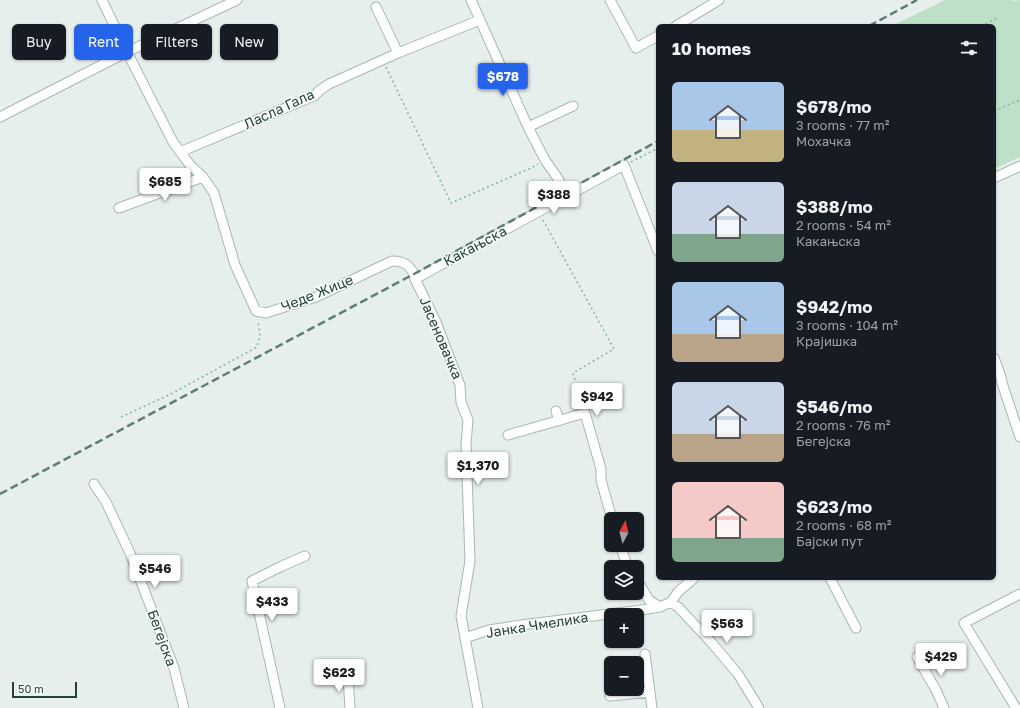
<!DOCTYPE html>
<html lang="en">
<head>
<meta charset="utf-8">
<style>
	body { margin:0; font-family:"Golos Text",sans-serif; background:#20242c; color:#f1f3f6; height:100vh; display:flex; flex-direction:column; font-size:15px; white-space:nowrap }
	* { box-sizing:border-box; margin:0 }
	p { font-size:13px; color:#9ea1a6 }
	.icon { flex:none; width:22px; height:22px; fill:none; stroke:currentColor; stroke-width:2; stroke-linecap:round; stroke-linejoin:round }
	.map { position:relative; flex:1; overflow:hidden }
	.sheet { position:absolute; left:656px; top:24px; width:340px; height:556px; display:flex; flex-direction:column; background:#171b24; border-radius:6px; box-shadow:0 1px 3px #0004 }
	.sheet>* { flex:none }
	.guide { position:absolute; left:12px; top:24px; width:380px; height:36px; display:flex; gap:8px }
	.needle { width:26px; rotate:7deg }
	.tools { position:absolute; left:604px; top:512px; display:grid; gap:8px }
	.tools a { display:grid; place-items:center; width:40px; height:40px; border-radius:6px; background:#171b24; box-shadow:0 1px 3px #0004; font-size:20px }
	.scale { position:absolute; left:12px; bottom:10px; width:65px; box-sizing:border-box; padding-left:4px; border:2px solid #24423a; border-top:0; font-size:11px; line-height:14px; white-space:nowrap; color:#24423a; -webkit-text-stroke:3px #f7fbf9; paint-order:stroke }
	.price { position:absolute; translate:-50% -34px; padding:0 9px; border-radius:4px; background:#fff; color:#222; font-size:13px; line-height:26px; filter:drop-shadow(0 1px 2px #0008) }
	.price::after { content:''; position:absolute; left:50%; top:24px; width:12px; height:9px; margin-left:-6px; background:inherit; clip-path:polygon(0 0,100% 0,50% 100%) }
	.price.on { background:#2563eb; color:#fff }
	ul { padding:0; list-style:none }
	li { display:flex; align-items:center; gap:12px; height:100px; padding:0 16px }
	li span { display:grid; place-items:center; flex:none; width:112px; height:80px; border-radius:6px; color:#555 }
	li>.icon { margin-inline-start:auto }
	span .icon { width:48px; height:48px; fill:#fffc; stroke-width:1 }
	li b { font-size:17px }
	h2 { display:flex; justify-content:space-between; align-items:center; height:48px; padding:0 16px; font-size:17px }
	.pill { padding:0 14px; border-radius:6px; background:#171b24; box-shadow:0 1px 3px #0004; font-size:14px; line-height:36px }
	.pill.on { background:#2563eb; color:#fff }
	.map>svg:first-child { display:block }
	.green { fill:#bfe0c8 }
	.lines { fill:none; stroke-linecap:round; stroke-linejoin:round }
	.street-casing { stroke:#a8b8b2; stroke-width:11 }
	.path { stroke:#86b3a5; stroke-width:1.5; stroke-dasharray:2 3; stroke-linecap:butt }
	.street { stroke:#fff; stroke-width:9 }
	.rail { stroke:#5f7d75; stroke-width:2.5; stroke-dasharray:8 4; stroke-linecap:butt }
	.labels { text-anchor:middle; stroke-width:3; stroke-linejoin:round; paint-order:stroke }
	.street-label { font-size:14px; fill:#24423a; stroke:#f7fbf9 }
</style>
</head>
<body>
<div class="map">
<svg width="1020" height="708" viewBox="0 0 1020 708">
	<rect width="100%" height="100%" fill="#e6efeb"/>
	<path class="green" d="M945,0H1012L1013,1L1020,0V157L994,169V26H892Z"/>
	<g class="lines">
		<g class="street-casing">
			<path id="street" d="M102,0L127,52L173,142L190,165L203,177L214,193L235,265L256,311L266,313L316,297L392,261C404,261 412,265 415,279L436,322L460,385L461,402L468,420L466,444L470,561L461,616L478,708
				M471,0L528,127L545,160L559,180
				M610,0L636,48L658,36
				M376,7L398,53
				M676,26L719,0
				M0,117L127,52L237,0
				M528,127L573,106
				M180,152L314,96L320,90L329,84L398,53L480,20
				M994,178L1020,166
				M119,208L203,177
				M415,279L624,165L658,251
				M994,358L1001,377L1002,383L1020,437
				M556,411L559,421
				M508,435L585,413L601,469V480L612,519
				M94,484L106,502L130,553L174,668L184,708
				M620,545L626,562L629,567
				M830,578L856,628
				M637,580L649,600L660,607
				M671,602L679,608L711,642L738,674L759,708
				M465,638L489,630L521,625L641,610L660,607L671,602L678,592L694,578
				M645,654L652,708
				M917,657L936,690L944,708
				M348,677L350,708
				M610,696L650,692
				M280,708L252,581L282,566L305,556
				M1016,708L964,623L1020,594"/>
		</g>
		<path class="path" d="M981,26L997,18
			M386,67L451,203L531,168L538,164
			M994,111L1020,100
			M631,162L658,148
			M543,220L614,349L573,373L582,405
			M121,417L171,394L257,347L260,335L258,321"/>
		<use href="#street" class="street"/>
		<path class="rail" d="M869,26L917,0
			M0,494L414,274L658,141"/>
	</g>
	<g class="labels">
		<g class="street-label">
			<text transform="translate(279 109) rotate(-25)" y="5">Ласла Гала</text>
			<text transform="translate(475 246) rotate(-28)" y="5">Какањска</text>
			<text transform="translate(317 293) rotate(-22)" y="5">Чеде Жице</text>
			<text transform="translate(441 338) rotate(67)" y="5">Јасеновачка</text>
			<text transform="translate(537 625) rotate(-9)" y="5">Јанка Чмелика</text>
			<text transform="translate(162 638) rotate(70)" y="5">Бегејска</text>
		</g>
	</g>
</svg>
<div class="tools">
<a><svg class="needle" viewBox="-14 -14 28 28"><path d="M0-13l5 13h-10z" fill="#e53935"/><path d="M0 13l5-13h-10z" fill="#9ea1a6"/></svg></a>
<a><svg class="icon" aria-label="layers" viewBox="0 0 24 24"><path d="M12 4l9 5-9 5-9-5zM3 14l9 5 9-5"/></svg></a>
<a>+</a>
<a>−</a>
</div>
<div class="scale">50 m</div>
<b class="price on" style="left:503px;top:97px">$678</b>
<b class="price" style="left:165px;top:202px">$685</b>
<b class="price" style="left:554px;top:215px">$388</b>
<b class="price" style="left:597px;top:417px">$942</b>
<b class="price" style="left:478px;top:486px">$1,370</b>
<b class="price" style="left:155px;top:589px">$546</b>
<b class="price" style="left:272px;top:622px">$433</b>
<b class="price" style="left:727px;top:644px">$563</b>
<b class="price" style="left:941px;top:677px">$429</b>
<b class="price" style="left:339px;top:693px">$623</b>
<div class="guide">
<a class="pill">Buy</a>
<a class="pill on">Rent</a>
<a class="pill">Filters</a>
<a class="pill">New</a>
</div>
<section class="sheet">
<h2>10 homes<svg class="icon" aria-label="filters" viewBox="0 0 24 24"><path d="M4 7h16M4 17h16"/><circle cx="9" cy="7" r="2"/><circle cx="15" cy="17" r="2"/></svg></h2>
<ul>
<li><span style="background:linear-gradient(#a9c7e8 60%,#c2b280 0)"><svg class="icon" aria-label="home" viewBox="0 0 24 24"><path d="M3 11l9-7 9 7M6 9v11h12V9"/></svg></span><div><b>$678/mo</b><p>3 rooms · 77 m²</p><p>Мохачка</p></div></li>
<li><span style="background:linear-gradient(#c9d6e8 65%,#7fa58c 0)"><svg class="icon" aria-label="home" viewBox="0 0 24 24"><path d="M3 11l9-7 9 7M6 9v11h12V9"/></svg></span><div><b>$388/mo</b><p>2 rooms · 54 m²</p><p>Какањска</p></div></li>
<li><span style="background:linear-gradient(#a9c7e8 65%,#b9a48a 0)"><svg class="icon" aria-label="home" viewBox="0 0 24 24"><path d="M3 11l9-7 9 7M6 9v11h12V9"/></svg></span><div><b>$942/mo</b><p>3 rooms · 104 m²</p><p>Крајишка</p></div></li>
<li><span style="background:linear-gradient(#c9d6e8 65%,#b9a48a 0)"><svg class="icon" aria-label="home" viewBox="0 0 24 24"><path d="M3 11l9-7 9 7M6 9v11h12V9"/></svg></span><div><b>$546/mo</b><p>2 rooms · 76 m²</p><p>Бегејска</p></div></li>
<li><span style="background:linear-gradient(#f6c9c9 70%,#7fa58c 0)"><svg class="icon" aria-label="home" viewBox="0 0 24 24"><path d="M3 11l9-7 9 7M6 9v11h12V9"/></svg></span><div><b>$623/mo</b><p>2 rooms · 68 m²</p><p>Бајски пут</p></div></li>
</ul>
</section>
</div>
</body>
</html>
